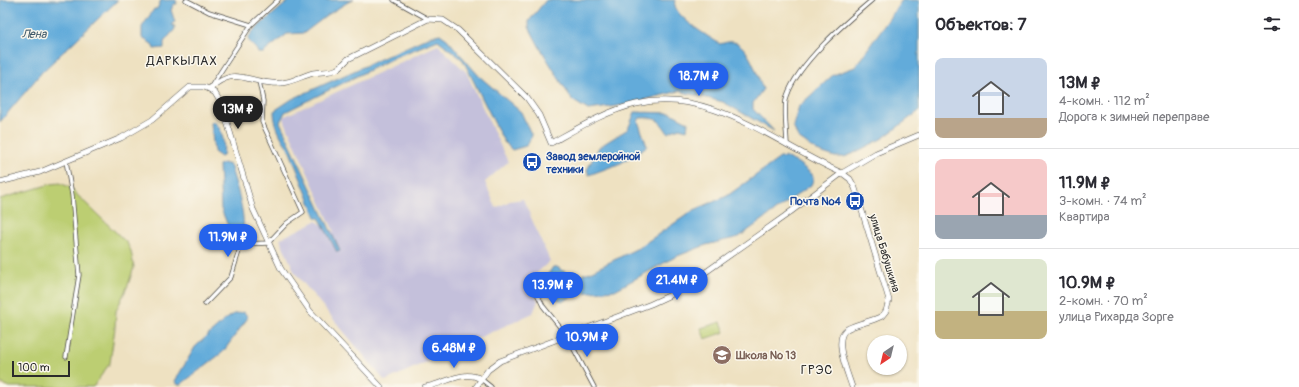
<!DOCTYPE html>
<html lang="ru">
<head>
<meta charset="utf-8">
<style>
	body { margin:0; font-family:Pangolin,sans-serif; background:#f7f7f7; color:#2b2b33; height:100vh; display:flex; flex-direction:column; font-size:15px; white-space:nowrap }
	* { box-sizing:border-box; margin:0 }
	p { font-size:13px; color:#7c7c81 }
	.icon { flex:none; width:22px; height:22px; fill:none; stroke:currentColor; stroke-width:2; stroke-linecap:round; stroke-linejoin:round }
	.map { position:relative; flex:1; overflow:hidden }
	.sheet { display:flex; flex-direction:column; background:#fff; width:380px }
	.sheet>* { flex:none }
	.needle { width:26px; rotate:215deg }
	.fabs { position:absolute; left:867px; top:335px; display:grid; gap:8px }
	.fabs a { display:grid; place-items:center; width:40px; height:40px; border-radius:50%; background:#fff; box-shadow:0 1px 3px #0004; font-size:20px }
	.scale { position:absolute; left:12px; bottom:10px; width:58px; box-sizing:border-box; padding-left:4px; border:2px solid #2b2b2b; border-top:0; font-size:11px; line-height:14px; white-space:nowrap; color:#2b2b2b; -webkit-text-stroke:3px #fbf7ec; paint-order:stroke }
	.price { position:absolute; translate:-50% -34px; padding:0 9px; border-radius:14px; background:#2563eb; color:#fff; font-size:13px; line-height:26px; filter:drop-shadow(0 1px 2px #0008) }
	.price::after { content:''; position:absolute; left:50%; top:24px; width:12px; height:9px; margin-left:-6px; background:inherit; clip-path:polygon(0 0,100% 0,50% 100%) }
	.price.active { background:#222; color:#fff }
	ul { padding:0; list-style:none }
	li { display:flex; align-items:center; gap:12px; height:100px; padding:0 16px }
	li+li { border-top:1px solid #e1e1e2 }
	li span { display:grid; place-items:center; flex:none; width:112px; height:80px; border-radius:8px; color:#555 }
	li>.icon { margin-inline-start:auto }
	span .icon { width:48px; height:48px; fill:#fffc; stroke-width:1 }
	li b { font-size:17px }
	h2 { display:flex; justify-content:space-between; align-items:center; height:48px; padding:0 16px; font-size:17px }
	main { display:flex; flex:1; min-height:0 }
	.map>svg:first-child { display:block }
	.industrial { fill:#c4c0db }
	.green { fill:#bcce72; stroke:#747c4e }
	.water { fill:#62abda; stroke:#466b82 }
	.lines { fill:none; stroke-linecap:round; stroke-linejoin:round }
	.street-casing { stroke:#484642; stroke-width:5 }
	.secondary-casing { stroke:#484642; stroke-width:6 }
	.street { stroke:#fff; stroke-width:3.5 }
	.secondary { stroke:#fff; stroke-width:5 }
	.labels { text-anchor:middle; stroke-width:3; stroke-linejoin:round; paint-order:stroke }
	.transit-label { font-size:11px; font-weight:bold; fill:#164399; stroke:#fbf7ec; text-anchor:start }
	.street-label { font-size:11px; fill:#2b2b2b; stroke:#fbf7ec }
	.education-label { font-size:11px; font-weight:bold; fill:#785e54; stroke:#fbf7ec; text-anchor:start }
	.water-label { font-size:12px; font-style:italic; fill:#3e5868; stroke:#fbf7ec }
	.quarter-label { font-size:13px; letter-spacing:1px; fill:#2b2b2b; stroke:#fbf7ec }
</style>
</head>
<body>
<main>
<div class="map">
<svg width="919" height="387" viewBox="0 0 919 387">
	<rect width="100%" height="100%" fill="#fbf7ec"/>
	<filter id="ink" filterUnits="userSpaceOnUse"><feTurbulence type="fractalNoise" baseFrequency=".025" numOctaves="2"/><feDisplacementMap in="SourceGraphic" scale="8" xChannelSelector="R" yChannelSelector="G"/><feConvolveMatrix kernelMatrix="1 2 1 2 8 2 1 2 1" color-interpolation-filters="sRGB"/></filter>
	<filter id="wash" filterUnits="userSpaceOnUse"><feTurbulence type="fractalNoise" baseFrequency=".012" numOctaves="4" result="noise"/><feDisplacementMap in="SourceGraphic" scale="16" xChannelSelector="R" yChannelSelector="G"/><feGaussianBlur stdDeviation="0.9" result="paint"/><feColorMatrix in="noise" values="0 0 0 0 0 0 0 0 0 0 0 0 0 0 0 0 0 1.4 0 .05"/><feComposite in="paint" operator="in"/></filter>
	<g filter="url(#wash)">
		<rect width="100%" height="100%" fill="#eee1c1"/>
		<path class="industrial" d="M438,45L466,72L508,162L485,182L496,208L510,201L523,199L550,261L529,280L538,301L533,313L385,381L295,273L280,239L316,221L334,232L283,117Z"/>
		<path class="green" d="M60,183L69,187L127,243L131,251L134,267L128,285L116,311L115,328L110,363L93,387H9L0,383V199L51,184Z
			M721,322L725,332L705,339L701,328Z"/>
		<path class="water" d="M0,0H118L42,72L0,122Z
			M161,0H176L177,4H174L171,10L175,22L172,25H174L175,29L164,42V48L154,49L152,44L142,38V27L154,9H157Z
			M290,0H354L348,2L329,14L304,33L287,34L263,53H258C256,46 249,45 248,38L253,31Z
			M546,0H675C670,15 708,36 720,44C724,43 729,41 733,42C748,43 758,77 763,89L753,103V109L774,131L723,102L679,91L624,105L588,110L572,100L539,46L529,27V21Z
			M902,0H919V111L883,138L852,154L844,157H835L817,151L798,138L793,126L799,106L833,75L855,67Z
			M440,34L447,39L479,76L521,112L532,136L526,146L512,150L504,142L463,60L438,40L395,57L285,112L280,122L340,251L337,252L320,219L316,217L288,147C280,138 274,123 274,111L292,99L431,36Z
			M635,112L671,113L688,122L687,130L679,128L668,133C659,120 657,117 640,118L638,121L647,146L621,163L589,175L587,170L599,147L628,129Z
			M213,121C223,128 225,144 223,156L221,157L214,152L211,123Z
			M785,157L798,163L812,174L813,180L811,185L739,237L706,245L675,257L615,290L580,293L563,301C555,300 543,291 545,281C546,277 550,271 553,267H557L573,277L590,272L638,248L694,210L727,196L780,158Z
			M223,163L230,165C236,185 250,224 240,243L231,233L221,209L219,165Z
			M244,312L247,316V319L223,352L180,385L177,384L175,381L195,347L226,319L234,314Z"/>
	</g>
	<g filter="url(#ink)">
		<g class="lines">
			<g class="street-casing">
				<path id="street" d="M186,0L209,12L251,25
					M394,0L428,19
					M212,85L251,25L278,0
					M787,145C787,134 783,105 787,96C798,63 846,22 872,0
					M66,161L72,195L79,275L66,357
					M531,281L543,306L567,336L594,387
					M205,304L231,277L240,248L244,244L268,243L287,223L303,212L262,122L263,101L259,81
					M481,379L491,387"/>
			</g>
			<g class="secondary-casing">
				<path id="secondary" d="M209,89C236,66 243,81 272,83C287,85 299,77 313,73C321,71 330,73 337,69C341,67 345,62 348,59L428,19L443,20L458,30L527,98L539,115L551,143C578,128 606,111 636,104C711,86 777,145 842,173L850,179L855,188L889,300L886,311L882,316C871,322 858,323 847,329C832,338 848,374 852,387
					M0,182L40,172L121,138L152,120L190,87H204L209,89L215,93L222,105L253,209L281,269L310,311L381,387
					M425,387C445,384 462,369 481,379
					M476,387L488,370L500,361L651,304L679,291L785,216L842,173L876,153L919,135"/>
			</g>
			<use href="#street" class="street"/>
			<use href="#secondary" class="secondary"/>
		</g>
	</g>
	<defs>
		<g id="bus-disc" transform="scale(1)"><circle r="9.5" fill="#1a4fb4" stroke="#fbf7ec"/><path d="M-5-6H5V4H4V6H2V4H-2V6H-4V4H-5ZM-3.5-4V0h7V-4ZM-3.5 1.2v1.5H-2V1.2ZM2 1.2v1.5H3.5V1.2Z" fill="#fff"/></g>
		<g id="school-disc" transform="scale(1)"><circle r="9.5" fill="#8d6e63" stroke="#fbf7ec"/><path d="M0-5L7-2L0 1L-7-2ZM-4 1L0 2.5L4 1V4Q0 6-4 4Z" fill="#fff"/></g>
	</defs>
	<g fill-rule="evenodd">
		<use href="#bus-disc" x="532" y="162"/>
		<use href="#bus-disc" x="855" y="201"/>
		<use href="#school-disc" x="722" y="355"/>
	</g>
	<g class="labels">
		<g class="transit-label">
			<text x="546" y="160">Завод землеройной<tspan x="546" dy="13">техники</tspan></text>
			<text x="841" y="205" text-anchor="end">Почта №4</text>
		</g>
		<g class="street-label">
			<text transform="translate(885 253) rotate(73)" y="4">улица Бабушкина</text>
		</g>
		<g class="education-label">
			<text x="736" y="359">Школа № 13</text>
		</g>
		<g class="water-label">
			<text x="34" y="38">Лена</text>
		</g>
		<g class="quarter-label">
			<text x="182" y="65">ДАРКЫЛАХ</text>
			<text x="817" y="374">ГРЭС</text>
		</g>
	</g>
</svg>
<div class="fabs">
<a><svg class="needle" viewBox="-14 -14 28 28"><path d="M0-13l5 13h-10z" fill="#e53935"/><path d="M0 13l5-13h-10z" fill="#7c7c81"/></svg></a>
</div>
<div class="scale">100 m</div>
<b class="price" style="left:699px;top:97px">18.7M ₽</b>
<b class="price active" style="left:238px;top:130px">13M ₽</b>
<b class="price" style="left:228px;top:258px">11.9M ₽</b>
<b class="price" style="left:677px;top:301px">21.4M ₽</b>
<b class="price" style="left:553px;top:306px">13.9M ₽</b>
<b class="price" style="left:587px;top:358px">10.9M ₽</b>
<b class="price" style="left:454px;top:369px">6.48M ₽</b>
</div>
<section class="sheet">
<h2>Объектов: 7<svg class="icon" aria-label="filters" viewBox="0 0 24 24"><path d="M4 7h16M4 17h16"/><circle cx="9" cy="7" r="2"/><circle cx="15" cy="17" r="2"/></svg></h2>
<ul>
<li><span style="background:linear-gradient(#c9d6e8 75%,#b9a48a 0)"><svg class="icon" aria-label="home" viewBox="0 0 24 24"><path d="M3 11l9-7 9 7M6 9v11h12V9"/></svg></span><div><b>13M ₽</b><p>4-комн. · 112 m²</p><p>Дорога к зимней переправе</p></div></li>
<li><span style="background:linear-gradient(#f6c9c9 70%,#9aa5b1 0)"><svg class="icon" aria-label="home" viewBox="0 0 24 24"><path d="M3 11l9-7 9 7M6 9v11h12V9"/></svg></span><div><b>11.9M ₽</b><p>3-комн. · 74 m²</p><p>Квартира</p></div></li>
<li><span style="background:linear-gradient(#dfe7d0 65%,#c2b280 0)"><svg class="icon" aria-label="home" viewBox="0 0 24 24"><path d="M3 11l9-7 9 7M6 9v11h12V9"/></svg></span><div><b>10.9M ₽</b><p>2-комн. · 70 m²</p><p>улица Рихарда Зорге</p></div></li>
</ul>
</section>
</main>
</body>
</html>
